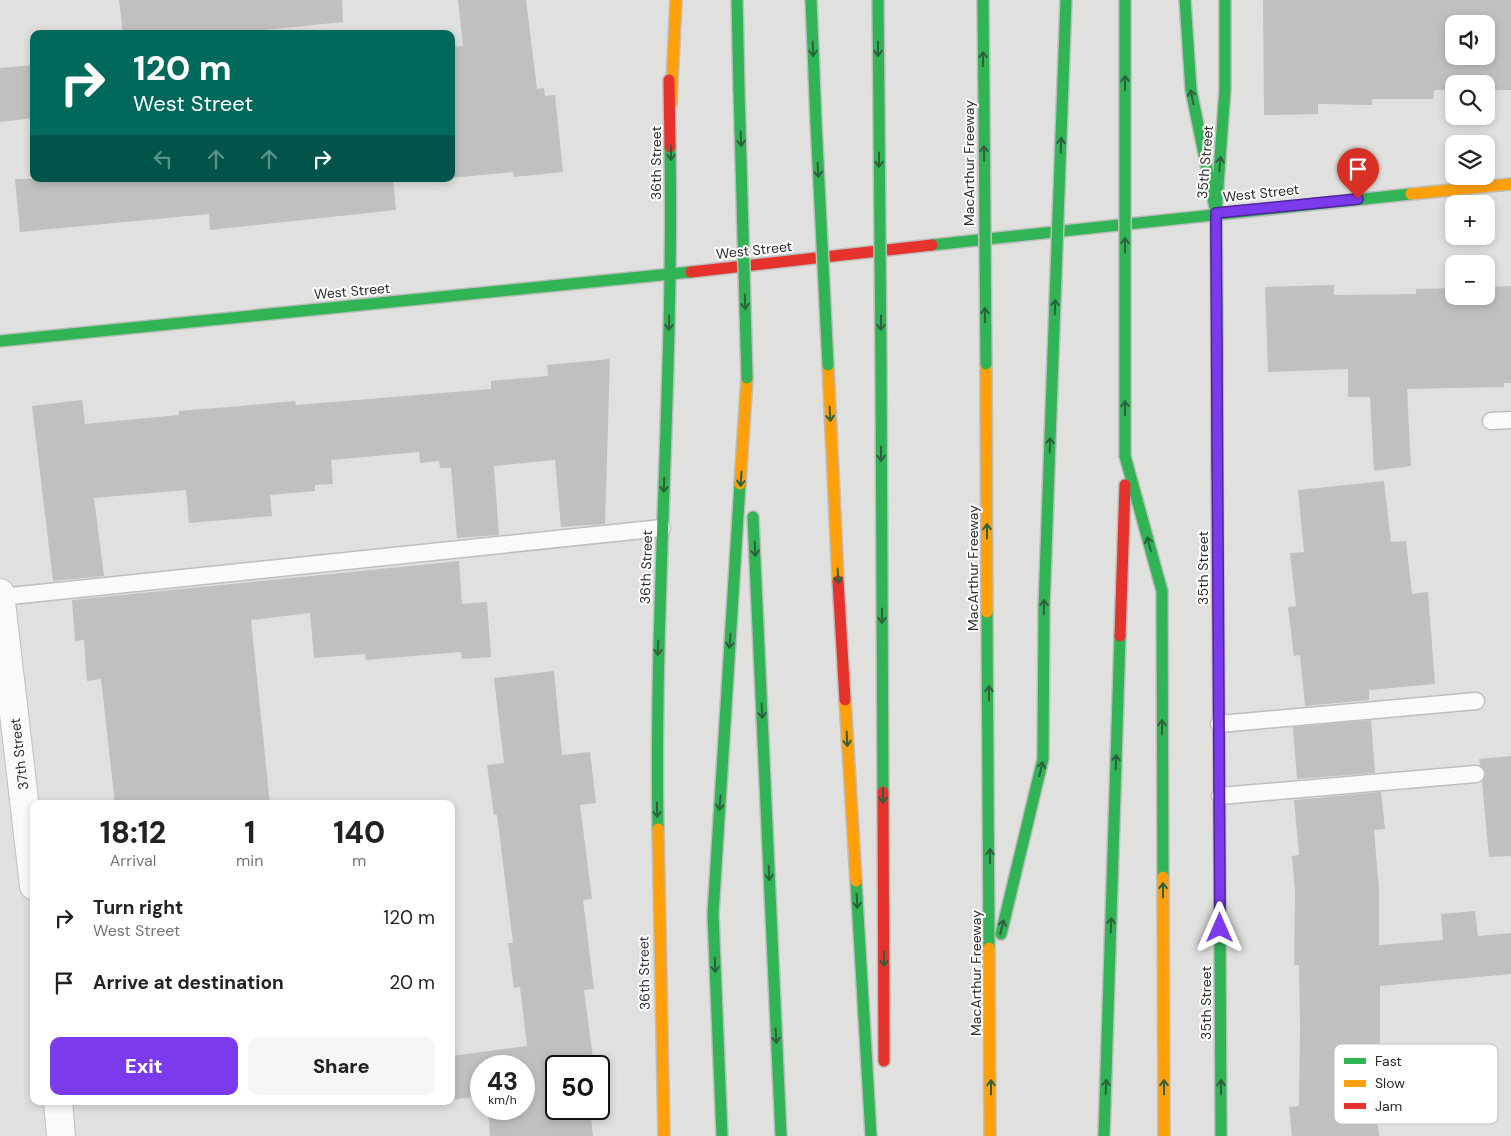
<!DOCTYPE html>
<meta charset="utf-8">
<style>
body{margin:0;font-family:"DM Sans",sans-serif;background:#f6f6f6;color:#222;height:100vh;display:flex;flex-direction:column;font-size:19px;white-space:nowrap}
*{box-sizing:border-box;margin:0}
p{font-size:16px;color:#767676}
.icon{flex:none;width:28px;height:28px;fill:none;stroke:currentColor;stroke-width:2;stroke-linecap:round;stroke-linejoin:round}
.map{position:relative;flex:1;overflow:hidden}
.side{position:absolute;left:30px;top:800px;width:425px;height:305px;display:flex;flex-direction:column;background:#fff;border-radius:10px;box-shadow:0 2px 8px #0003}
.side>*{flex:none}
.hud{position:absolute;left:30px;top:30px;width:425px;height:152px;border-radius:10px;box-shadow:0 2px 8px #0003;background:#00695c;color:#fff;overflow:hidden}
.fabs{position:absolute;left:1445px;top:15px;display:grid;gap:10px}
.fabs a{display:grid;place-items:center;width:50px;height:50px;border-radius:10px;background:#fff;box-shadow:0 2px 8px #0003;font-size:25px}
.speed{position:absolute;left:470px;top:1055px;display:flex;gap:10px;font-size:25px;font-weight:700;text-align:center}
.speed>*{display:grid;place-content:center;width:65px;height:65px;border-radius:50%;background:#fff;box-shadow:0 2px 8px #0003;line-height:1}
.speed small{font-size:12px;font-weight:400}
.speed .limit{border:2px solid #111;border-radius:8px;background:#fff;color:#111}
.pin{position:absolute;display:grid;place-items:center;width:42px;height:42px;color:#fff;margin:-51px -21px;border-radius:50% 50% 50% 0;rotate:-45deg;box-shadow:0 0 5px #0007}
.pin .icon{rotate:45deg}
.me{position:absolute;width:55px;margin:-28px;rotate:0deg;stroke-linejoin:round;filter:drop-shadow(0 0 4px #0008)}
.turn{display:flex;align-items:center;gap:18px;height:105px;padding:0 20px;font-size:22px}
.turn .icon{width:65px;height:65px;stroke-width:2.5}
.turn b{display:block;font-size:35px;line-height:42px}
.lanes{display:flex;align-items:center;height:48px;padding:0 20px;background:#0003;justify-content:center;gap:25px;direction:ltr}
.lanes .off{opacity:.35}
.eta{display:flex;justify-content:space-evenly;align-items:center;height:85px;text-align:center}
.eta b{font-size:30px;font-weight:800;line-height:35px}
.button{display:flex;gap:10px;margin-top:auto;padding:10px 20px}
.button a{flex:1;height:58px;border-radius:10px;background:#7c3aed;color:#fff;font-size:20px;font-weight:800;line-height:58px;text-align:center}
.button a+a{background:#f6f6f6;color:#222}
ul{padding:0;list-style:none}
li{display:flex;align-items:center;gap:15px;height:65px;padding:0 20px}
li div{flex:1}
li b{display:block;font-size:19px}
li em{font-style:normal}
.map>svg:first-child{display:block}
</style>
<div class="map">
<svg width="1511" height="1136" viewBox="0 0 1511 1136">
<rect width="100%" height="100%" fill="#e0e1df"/>
<!-- building -->
<g fill="#c0c1bf" fill-rule="evenodd">
<path d="M 119,0 L 342,0 L 343,22 L 225,34 L 123,34 Z"/>
<path d="M 458,0 L 526,0 L 537,89 L 544,88 L 545,96 L 555,95 L 563,172 L 514,177 L 513,172 L 451,178 L 451,47 L 463,46 Z"/>
<path d="M 1263,0 L 1511,0 L 1511,90 L 1486,90 L 1486,84 L 1454,84 L 1454,90 L 1434,90 L 1433,99 L 1372,99 L 1372,105 L 1318,104 L 1318,114 L 1264,115 ZM 1454,24 L 1486,24 L 1486,56 L 1454,56 Z"/>
<path d="M 34,65 L 34,118 L 0,122 L 0,68 Z"/>
<path d="M 15,179 L 393,179 L 396,210 L 210,230 L 209,214 L 20,232 Z"/>
<path d="M 1334,285 L 1334,295 L 1416,294 L 1416,289 L 1454,288 L 1454,296 L 1486,296 L 1486,287 L 1511,286 L 1511,383 L 1504,383 L 1504,387 L 1407,389 L 1411,466 L 1374,471 L 1370,397 L 1348,397 L 1348,369 L 1268,372 L 1265,287 Z"/>
<path d="M 610,359 L 605,524 L 561,527 L 555,460 L 494,466 L 499,535 L 457,538 L 451,468 L 440,468 L 439,461 L 420,463 L 419,452 L 331,460 L 333,484 L 315,485 L 315,491 L 270,495 L 272,516 L 189,523 L 186,490 L 94,498 L 104,576 L 53,581 L 32,406 L 82,400 L 85,424 L 179,415 L 179,411 L 241,406 L 295,401 L 296,405 L 491,389 L 491,381 L 548,376 L 547,365 Z"/>
<path d="M 1384,481 L 1391,542 L 1406,541 L 1412,594 L 1428,592 L 1435,684 L 1369,690 L 1369,700 L 1305,706 L 1300,655 L 1294,656 L 1288,607 L 1296,606 L 1290,553 L 1304,552 L 1298,490 Z"/>
<path d="M 459,561 L 462,604 L 487,602 L 491,657 L 462,659 L 461,652 L 366,660 L 365,654 L 314,658 L 310,613 L 251,620 L 270,804 L 115,804 L 101,679 L 87,681 L 84,640 L 75,641 L 72,600 Z"/>
<path d="M 554,671 L 562,755 L 590,752 L 596,803 L 580,805 L 592,899 L 583,900 L 594,989 L 584,990 L 594,1066 L 556,1066 L 556,1109 L 590,1109 L 593,1136 L 490,1136 L 488,1109 L 524,1109 L 524,1066 L 481,1066 L 481,1096 L 451,1100 L 451,1056 L 527,1046 L 520,987 L 514,988 L 508,943 L 513,943 L 497,815 L 494,815 L 487,765 L 504,763 L 494,678 Z"/>
<path d="M 1371,720 L 1375,773 L 1297,779 L 1293,727 Z"/>
<path d="M 1511,756 L 1511,856 L 1489,857 L 1482,782 L 1486,773 L 1480,765 L 1479,759 Z"/>
<path d="M 1381,792 L 1385,829 L 1374,830 L 1379,890 L 1379,945 L 1443,940 L 1441,914 L 1475,911 L 1478,936 L 1511,933 L 1511,974 L 1380,986 L 1380,1049 L 1447,1068 L 1445,1054 L 1482,1051 L 1485,1079 L 1495,1082 L 1494,1091 L 1449,1093 L 1449,1091 L 1374,1090 L 1379,1136 L 1292,1136 L 1289,1107 L 1299,1106 L 1300,1027 L 1299,965 L 1294,965 L 1295,892 L 1292,856 L 1299,855 L 1294,800 Z"/>
</g>
<g fill="none" stroke-linecap="round" stroke-linejoin="round">
<!-- lane casing -->
<g stroke="#bebfbd" stroke-width="19">
<g id="lane">
<path d="M 1491,421 L 1511,420"/>
<path d="M 1,597 L 662,528"/>
<path d="M 1219,724 L 1476,701"/>
<path d="M 1220,796 L 1476,774"/>
</g>
</g>
<!-- street casing -->
<g stroke="#bebfbd" stroke-width="30">
<g id="street">
<path d="M 0,593 L 34,886"/>
<path d="M 58,1101 L 61,1136"/>
</g>
</g>
<!-- fast casing -->
<g stroke="#bebfbd" stroke-width="14">
<g id="fast">
<path d="M 737,0 L 739,90"/>
<path d="M 811,0 L 816,122"/>
<path d="M 878,0 L 879,111"/>
<path d="M 983,0 L 984,107"/>
<path d="M 1185,0 L 1191,90 L 1216,213"/>
<path d="M 932,245 L 1411,194"/>
<path d="M 1217,340 L 1216,213 L 1225,90 L 1225,0"/>
<path d="M 0,341 L 691,272"/>
<path d="M 881,370 L 883,792"/>
<path d="M 1125,456 L 1162,591 L 1163,877"/>
<path d="M 753,517 L 781,1136"/>
<path d="M 987,612 L 989,948"/>
<path d="M 1219,728 L 1221,1136"/>
<path d="M 658,829 C 654,602 674,375 670,147"/>
<path d="M 856,881 L 871,1136"/>
<path d="M 1001,934 L 1043,759 L 1044,608 L 1053,356"/>
<path d="M 722,1136 L 713,914 L 740,484"/>
<path d="M 1104,1136 L 1120,636"/>
</g>
</g>
<!-- slow casing -->
<g stroke="#bebfbd" stroke-width="14">
<g id="slow">
<path d="M 671,104 L 676,0"/>
<path d="M 1411,194 L 1511,184"/>
<path d="M 986,364 L 987,612"/>
<path d="M 828,365 L 838,581"/>
<path d="M 1217,470 L 1219,728"/>
<path d="M 740,484 L 747,378"/>
<path d="M 845,700 L 856,881"/>
<path d="M 658,829 L 664,1136"/>
<path d="M 1163,877 L 1164,1136"/>
<path d="M 989,948 L 990,1136"/>
</g>
</g>
<!-- jam casing -->
<g stroke="#bebfbd" stroke-width="14">
<g id="jam">
<path d="M 669,80 L 670,147"/>
<path d="M 691,272 L 932,245"/>
<path d="M 1217,340 L 1217,470"/>
<path d="M 838,581 L 845,700"/>
<path d="M 1120,636 L 1125,485"/>
<path d="M 883,792 L 884,1061"/>
</g>
</g>
<!-- lane -->
<use href="#lane" stroke="#fafafa" stroke-width="16"/>
<!-- street -->
<use href="#street" stroke="#fafafa" stroke-width="28"/>
<!-- fast -->
<use href="#fast" stroke="#30b455" stroke-width="11"/>
<!-- slow -->
<use href="#slow" stroke="#ff9f0a" stroke-width="11"/>
<!-- jam -->
<use href="#jam" stroke="#e5322d" stroke-width="11"/>
<!-- fast-bridge casing -->
<g stroke="#bebfbd" stroke-width="14" stroke-linecap="butt">
<g id="fast-bridge">
<path d="M 1125,0 L 1125,456"/>
<path d="M 739,90 L 747,378"/>
<path d="M 984,107 L 986,364"/>
<path d="M 879,111 L 881,370"/>
<path d="M 816,122 L 828,365"/>
<path d="M 1053,356 L 1066,0"/>
</g>
</g>
<!-- fast-bridge -->
<use href="#fast-bridge" stroke="#30b455" stroke-width="11"/>
</g>
<!-- one-way arrows -->
<defs><path id="oneway-shaft" d="M-6 0H5M1.5-3L5.5 0L1.5 3" fill="none" stroke-width="1.6" stroke-linecap="round" stroke-linejoin="round" transform="scale(1.25)"/></defs>
<g stroke="#2c613b">
<use href="#oneway-shaft" transform="translate(813 49) rotate(88)"/>
<use href="#oneway-shaft" transform="translate(878 49) rotate(90)"/>
<use href="#oneway-shaft" transform="translate(983 59) rotate(-90)"/>
<use href="#oneway-shaft" transform="translate(1125 83) rotate(-90)"/>
<use href="#oneway-shaft" transform="translate(1192 97) rotate(-101)"/>
<use href="#oneway-shaft" transform="translate(741 139) rotate(88)"/>
<use href="#oneway-shaft" transform="translate(1061 145) rotate(-88)"/>
<use href="#oneway-shaft" transform="translate(671 153) rotate(90)"/>
<use href="#oneway-shaft" transform="translate(984 153) rotate(-91)"/>
<use href="#oneway-shaft" transform="translate(879 160) rotate(90)"/>
<use href="#oneway-shaft" transform="translate(1220 164) rotate(-85)"/>
<use href="#oneway-shaft" transform="translate(818 170) rotate(87)"/>
<use href="#oneway-shaft" transform="translate(1125 245) rotate(-90)"/>
<use href="#oneway-shaft" transform="translate(745 302) rotate(88)"/>
<use href="#oneway-shaft" transform="translate(1055 307) rotate(-88)"/>
<use href="#oneway-shaft" transform="translate(985 315) rotate(-91)"/>
<use href="#oneway-shaft" transform="translate(669 323) rotate(91)"/>
<use href="#oneway-shaft" transform="translate(881 323) rotate(90)"/>
<use href="#oneway-shaft" transform="translate(1125 408) rotate(-90)"/>
<use href="#oneway-shaft" transform="translate(830 414) rotate(87)"/>
<use href="#oneway-shaft" transform="translate(1050 445) rotate(-88)"/>
<use href="#oneway-shaft" transform="translate(881 454) rotate(90)"/>
<use href="#oneway-shaft" transform="translate(741 479) rotate(94)"/>
<use href="#oneway-shaft" transform="translate(664 485) rotate(92)"/>
<use href="#oneway-shaft" transform="translate(987 531) rotate(-90)"/>
<use href="#oneway-shaft" transform="translate(1149 544) rotate(-105)"/>
<use href="#oneway-shaft" transform="translate(755 549) rotate(87)"/>
<use href="#oneway-shaft" transform="translate(838 576) rotate(87)"/>
<use href="#oneway-shaft" transform="translate(1044 607) rotate(-89)"/>
<use href="#oneway-shaft" transform="translate(882 616) rotate(90)"/>
<use href="#oneway-shaft" transform="translate(730 641) rotate(94)"/>
<use href="#oneway-shaft" transform="translate(658 648) rotate(92)"/>
<use href="#oneway-shaft" transform="translate(989 693) rotate(-90)"/>
<use href="#oneway-shaft" transform="translate(762 711) rotate(87)"/>
<use href="#oneway-shaft" transform="translate(1162 727) rotate(-90)"/>
<use href="#oneway-shaft" transform="translate(847 739) rotate(87)"/>
<use href="#oneway-shaft" transform="translate(1116 762) rotate(-88)"/>
<use href="#oneway-shaft" transform="translate(1041 769) rotate(-76)"/>
<use href="#oneway-shaft" transform="translate(883 796) rotate(90)"/>
<use href="#oneway-shaft" transform="translate(720 803) rotate(94)"/>
<use href="#oneway-shaft" transform="translate(657 810) rotate(89)"/>
<use href="#oneway-shaft" transform="translate(990 856) rotate(-90)"/>
<use href="#oneway-shaft" transform="translate(769 873) rotate(87)"/>
<use href="#oneway-shaft" transform="translate(1163 890) rotate(-90)"/>
<use href="#oneway-shaft" transform="translate(857 901) rotate(87)"/>
<use href="#oneway-shaft" transform="translate(1111 925) rotate(-88)"/>
<use href="#oneway-shaft" transform="translate(1002 927) rotate(-76)"/>
<use href="#oneway-shaft" transform="translate(884 959) rotate(90)"/>
<use href="#oneway-shaft" transform="translate(715 965) rotate(88)"/>
<use href="#oneway-shaft" transform="translate(776 1036) rotate(87)"/>
<use href="#oneway-shaft" transform="translate(991 1087) rotate(-90)"/>
<use href="#oneway-shaft" transform="translate(1106 1087) rotate(-88)"/>
<use href="#oneway-shaft" transform="translate(1164 1087) rotate(-90)"/>
<use href="#oneway-shaft" transform="translate(1221 1087) rotate(-90)"/>
</g>
<g fill="none" stroke-linecap="round" stroke-linejoin="round">
<!-- route casing -->
<g stroke="#51269a" stroke-width="12">
<path id="route" d="M 1220,928 L 1216,213 L 1358,199"/>
</g>
<!-- route -->
<use href="#route" stroke="#7c3aed" stroke-width="9"/>
</g>
<g text-anchor="middle" stroke-width="4" stroke-linejoin="round" paint-order="stroke">
<!-- street labels -->
<g font-size="14" fill="#2a2a29" stroke="#fff">
<text transform="translate(1205 162) rotate(-85)" y="5">35th Street</text>
<text transform="translate(656 163) rotate(-90)" y="5">36th Street</text>
<text transform="translate(969 163) rotate(-90)" y="5">MacArthur Freeway</text>
<text transform="translate(1261 193) rotate(-6)" y="5">West Street</text>
<text transform="translate(754 250) rotate(-6)" y="5">West Street</text>
<text transform="translate(352 291) rotate(-5)" y="5">West Street</text>
<text transform="translate(646 567) rotate(-88)" y="5">36th Street</text>
<text transform="translate(973 568) rotate(-90)" y="5">MacArthur Freeway</text>
<text transform="translate(1203 568) rotate(-90)" y="5">35th Street</text>
<text transform="translate(19 754) rotate(-97)" y="5">37th Street</text>
<text transform="translate(644 973) rotate(-91)" y="5">36th Street</text>
<text transform="translate(976 973) rotate(-90)" y="5">MacArthur Freeway</text>
<text transform="translate(1206 1003) rotate(-90)" y="5">35th Street</text>
</g>
</g>
<!-- legend -->
<rect x="1334" y="1044" width="164" height="80" rx="8" fill="#fff" stroke="#bfbfbf" stroke-width="1"/>
<rect x="1344" y="1058" width="22" height="6" fill="#30b455"/>
<rect x="1344" y="1080" width="22" height="7" fill="#ff9f0a"/>
<rect x="1344" y="1103" width="22" height="6" fill="#e5322d"/>
<g font-size="14" fill="#2a2a29">
<text x="1375" y="1066">Fast</text>
<text x="1375" y="1088">Slow</text>
<text x="1375" y="1111">Jam</text>
</g>
</svg>
<div class="fabs">
<a><svg class="icon" aria-label="sound" viewBox="0 0 24 24"><path d="M4 9h4l5-4v14l-5-4H4zM17 9q2 3 0 6"/></svg></a>
<a><svg class="icon" aria-label="search" viewBox="0 0 24 24"><circle cx="10" cy="10" r="6"/><path d="M15 15l6 6"/></svg></a>
<a><svg class="icon" aria-label="layers" viewBox="0 0 24 24"><path d="M12 4l9 5-9 5-9-5zM3 14l9 5 9-5"/></svg></a>
<a>+</a>
<a>−</a>
</div>
<div class="speed"><div>43<small>km/h</small></div><div class="limit">50</div></div>
<div class="pin" style="left:1358px;top:199px;background:#d93025"><svg class="icon" aria-label="arrive" viewBox="0 0 24 24"><path d="M6 21V4h12l-3 4 3 4H6"/></svg></div>
<svg class="me" style="left:1220px;top:928px" viewBox="-20 -20 40 40"><path d="M0-17L14 15 0 8-14 15z" fill="#7c3aed" stroke="#fff" stroke-width="4"/></svg>
<div class="hud">
<div class="turn"><svg class="icon" aria-label="right" viewBox="0 0 24 24"><path d="M7 20v-9h11M14 6l5 5-5 5"/></svg><div><b>120 m</b>West Street</div></div>
<div class="lanes"><svg class="icon off" aria-label="left" viewBox="0 0 24 24"><path d="M17 20v-9H6M10 6l-5 5 5 5"/></svg><svg class="icon off" aria-label="ahead" viewBox="0 0 24 24"><path d="M12 20V5M6 11l6-6 6 6"/></svg><svg class="icon off" aria-label="ahead" viewBox="0 0 24 24"><path d="M12 20V5M6 11l6-6 6 6"/></svg><svg class="icon" aria-label="right" viewBox="0 0 24 24"><path d="M7 20v-9h11M14 6l5 5-5 5"/></svg></div>
</div>
<section class="side">
<div class="eta">
<div><b>18:12</b><p>Arrival</p></div>
<div><b>1</b><p>min</p></div>
<div><b>140</b><p>m</p></div>
</div>
<ul>
<li><svg class="icon" aria-label="right" viewBox="0 0 24 24"><path d="M7 20v-9h11M14 6l5 5-5 5"/></svg><div><b>Turn right</b><p>West Street</p></div><em>120 m</em></li>
<li><svg class="icon" aria-label="arrive" viewBox="0 0 24 24"><path d="M6 21V4h12l-3 4 3 4H6"/></svg><div><b>Arrive at destination</b></div><em>20 m</em></li>
</ul>
<div class="button"><a>Exit</a><a>Share</a></div>
</section>
</div>
